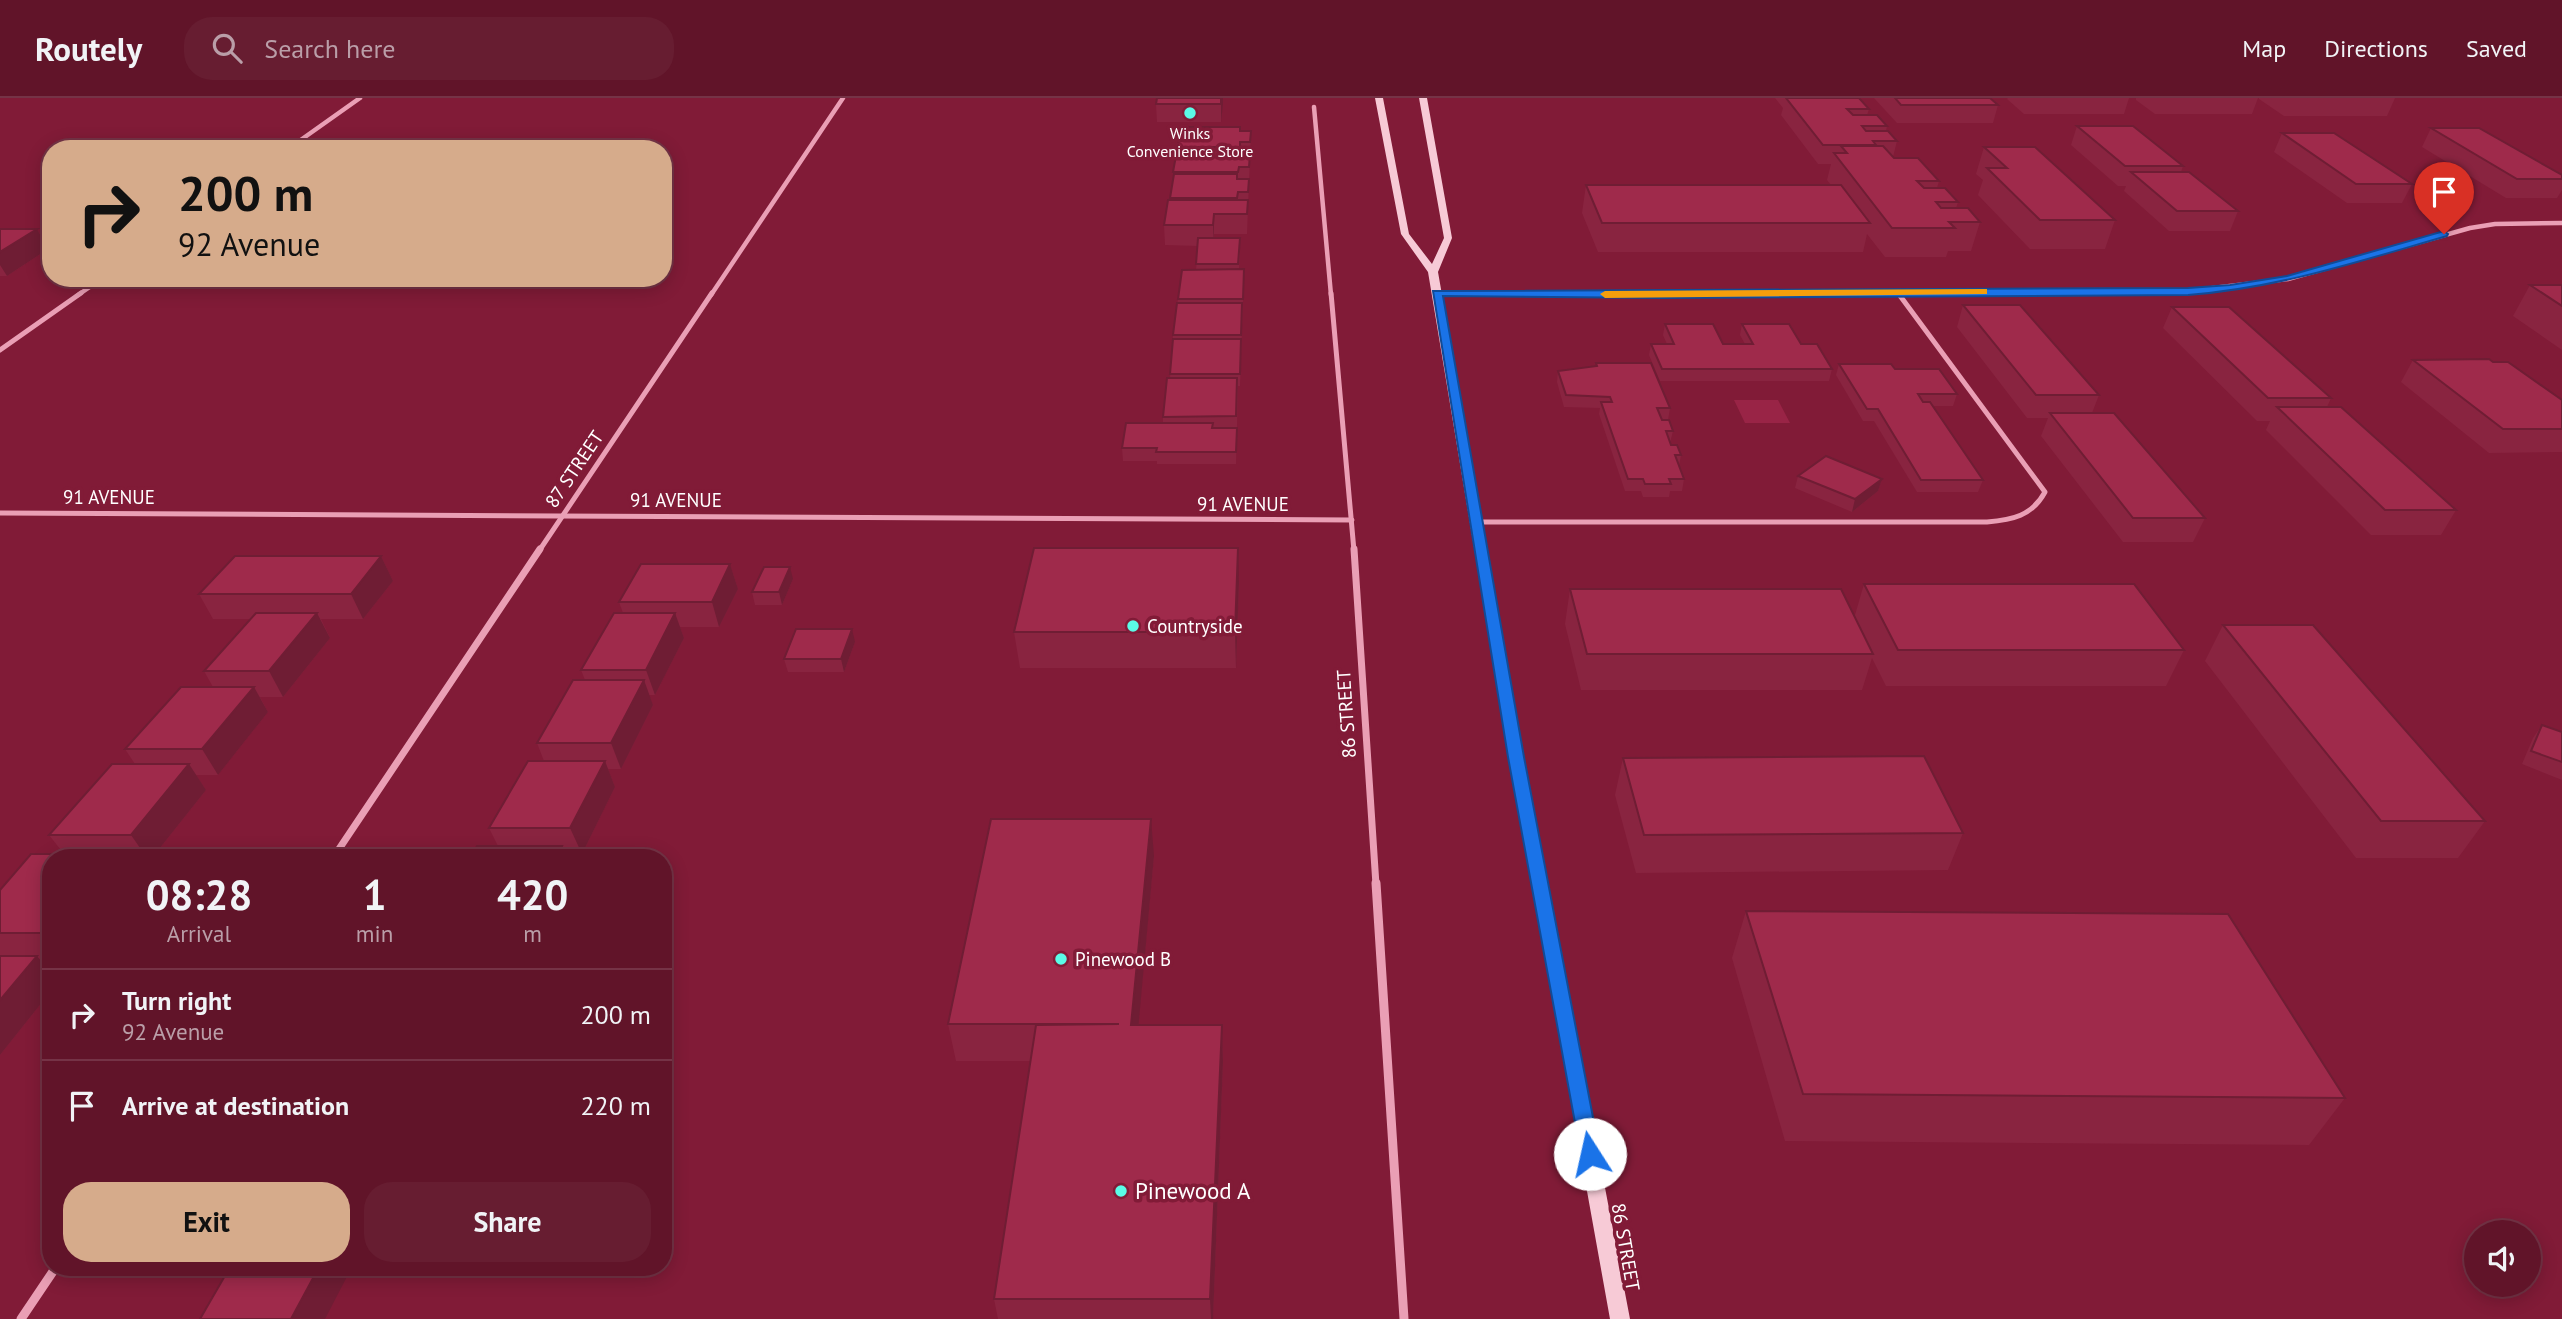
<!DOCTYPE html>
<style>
body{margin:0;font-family:"PT Sans",sans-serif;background:#671d31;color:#f1f3f6;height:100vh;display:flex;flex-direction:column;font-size:26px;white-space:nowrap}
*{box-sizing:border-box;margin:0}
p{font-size:23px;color:#ba9ea8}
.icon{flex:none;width:38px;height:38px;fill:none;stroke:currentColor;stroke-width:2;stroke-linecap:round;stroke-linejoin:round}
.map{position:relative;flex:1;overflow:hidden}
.sheet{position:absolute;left:42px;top:751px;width:630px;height:427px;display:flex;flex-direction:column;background:#611429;border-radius:28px;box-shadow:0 4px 18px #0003,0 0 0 2px #753346}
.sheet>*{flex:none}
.banner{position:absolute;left:42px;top:42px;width:630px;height:147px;border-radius:28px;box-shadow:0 4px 18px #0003,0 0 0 2px #753346;background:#d6ab8b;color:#111;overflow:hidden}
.buttons{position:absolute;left:2464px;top:1122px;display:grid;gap:14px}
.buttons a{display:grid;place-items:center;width:77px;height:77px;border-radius:50%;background:#611429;box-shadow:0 4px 18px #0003,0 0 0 2px #753346;font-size:35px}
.pin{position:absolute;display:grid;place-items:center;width:60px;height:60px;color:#fff;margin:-72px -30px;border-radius:50% 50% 50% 0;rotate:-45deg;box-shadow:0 0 7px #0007}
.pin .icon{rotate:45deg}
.me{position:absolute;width:77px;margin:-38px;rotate:350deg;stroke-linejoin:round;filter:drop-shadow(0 0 5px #0008)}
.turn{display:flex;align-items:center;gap:24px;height:147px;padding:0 21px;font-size:32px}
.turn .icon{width:91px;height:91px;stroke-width:2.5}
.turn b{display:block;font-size:49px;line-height:60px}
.eta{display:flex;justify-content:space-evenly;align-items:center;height:119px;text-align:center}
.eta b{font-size:42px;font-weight:700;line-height:49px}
.button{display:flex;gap:14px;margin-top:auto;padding:14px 21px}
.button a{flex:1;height:80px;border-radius:28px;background:#d6ab8b;color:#111;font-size:28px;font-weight:700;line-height:80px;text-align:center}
.button a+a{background:#671d31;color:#f1f3f6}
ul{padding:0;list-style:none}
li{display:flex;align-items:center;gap:21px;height:91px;padding:0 21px;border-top:2px solid #753346}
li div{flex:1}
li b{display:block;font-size:26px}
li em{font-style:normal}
header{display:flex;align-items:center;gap:42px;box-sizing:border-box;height:98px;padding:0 35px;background:#611429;border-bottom:2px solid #753346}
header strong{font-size:33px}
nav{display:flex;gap:38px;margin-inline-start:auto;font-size:24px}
.search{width:490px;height:63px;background:#671d31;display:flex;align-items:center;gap:18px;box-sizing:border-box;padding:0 24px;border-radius:28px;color:#ba9ea8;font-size:26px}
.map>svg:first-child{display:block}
</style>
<header>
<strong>Routely</strong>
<div class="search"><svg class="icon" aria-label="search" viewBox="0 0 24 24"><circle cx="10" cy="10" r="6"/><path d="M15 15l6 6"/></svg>Search here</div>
<nav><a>Map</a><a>Directions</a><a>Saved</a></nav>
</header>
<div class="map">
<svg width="2562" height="1221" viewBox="0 0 2562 1221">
<rect width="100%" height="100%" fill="#811b37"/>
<!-- green -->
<path fill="#992446" d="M 1734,302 L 1778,302 L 1790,325 L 1745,325 Z"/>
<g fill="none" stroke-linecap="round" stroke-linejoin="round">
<!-- minor-far3 -->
<g stroke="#ea9fb5" stroke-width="4.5">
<path d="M 1314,9 L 1331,197"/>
<path d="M 288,51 L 360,0"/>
<path d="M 1897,194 L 1899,197"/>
<path d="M 1437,195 L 1662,197 L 2188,193 L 2288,181 L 2470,130 L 2495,126 L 2562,125"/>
<path d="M 78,197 L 103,180"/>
<path d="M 711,197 L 843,0"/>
</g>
<!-- minor-far2 -->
<g stroke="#ea9fb5" stroke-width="5">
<path d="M 1331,195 L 1354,453"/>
<path d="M 1483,195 L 1872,195"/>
<path d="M 0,252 L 81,195"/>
<path d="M 0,415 L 1352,422"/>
<path d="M 1476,424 L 1987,424 C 2012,422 2032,418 2045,394 L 1898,195"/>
<path d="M 539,453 L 712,195"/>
</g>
<!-- minor-far1 -->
<g stroke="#ea9fb5" stroke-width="7">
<path d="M 1354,451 L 1376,787"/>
<path d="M 333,760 L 540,451"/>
</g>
<!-- minor -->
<g stroke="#ea9fb5" stroke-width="9">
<path d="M 1376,785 L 1404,1221"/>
<path d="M 21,1221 L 56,1169"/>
</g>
<!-- secondary -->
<path fill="#f7cad6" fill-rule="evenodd" d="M 1375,0 L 1383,0 L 1409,136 L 1432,166 L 1444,140 L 1419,0 L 1427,0 L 1452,140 L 1438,174 L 1523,659 L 1630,1221 L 1610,1221 L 1509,659 L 1428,174 L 1401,136 Z"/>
</g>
<!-- wall -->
<g fill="#892440">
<path d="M 1157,0 L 1223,0 L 1221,24 L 1157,24 L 1156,6 Z"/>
<path d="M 1775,0 L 1859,0 L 1869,11 L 1867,17 L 1887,28 L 1886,33 L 1897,43 L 1893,59 L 1894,60 L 1939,83 L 1937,90 L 1958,104 L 1956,110 L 1980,124 L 1971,153 L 1948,153 L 1946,159 L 1885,159 L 1867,136 L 1863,154 L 1598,154 L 1582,115 L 1586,87 L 1831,87 L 1827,82 L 1831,66 L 1818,66 L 1781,17 L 1783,10 Z"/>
<path d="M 1874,0 L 1990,0 L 1998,7 L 1993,25 L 1897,25 Z"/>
<path d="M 2008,0 L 2129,0 L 2124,16 L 2024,16 L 2007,1 Z"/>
<path d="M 2136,0 L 2258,0 L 2252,16 L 2155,16 L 2136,2 Z"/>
<path d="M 2259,0 L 2395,0 L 2387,18 L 2284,18 L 2259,1 Z"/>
<path d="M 2077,28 L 2183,68 L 2181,74 L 2238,113 L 2230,133 L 2169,133 L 2124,93 L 2126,88 L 2118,88 L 2071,47 Z"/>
<path d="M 2431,30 L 2562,77 L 2562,92 L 2557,100 L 2506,100 L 2422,49 Z"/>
<path d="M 1240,33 L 1251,33 L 1247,136 L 1214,136 L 1214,140 L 1240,151 L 1239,171 L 1244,171 L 1240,288 L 1238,288 L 1236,366 L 1157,366 L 1157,363 L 1123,363 L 1122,350 L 1163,325 L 1163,319 L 1170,280 L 1173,237 L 1178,201 L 1196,172 L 1198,148 L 1165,147 L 1164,127 L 1170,102 L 1178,49 Z"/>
<path d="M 2282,35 L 2412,86 L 2402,105 L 2347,105 L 2274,54 Z"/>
<path d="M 1984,49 L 2115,122 L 2105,151 L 2030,151 L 1978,97 L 1983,82 L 1976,76 Z"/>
<path d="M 0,131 L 37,131 L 48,151 L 7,178 L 0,178 Z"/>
<path d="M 2530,187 L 2562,187 L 2562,252 L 2513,218 Z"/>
<path d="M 1963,207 L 2099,297 L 2092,315 L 2205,420 L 2193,444 L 2123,444 L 2041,338 L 2048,320 L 2027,320 L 1957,229 Z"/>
<path d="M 2172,209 L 2331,300 L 2327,309 L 2456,412 L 2441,437 L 2371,437 L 2266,332 L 2270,323 L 2257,323 L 2163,230 Z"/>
<path d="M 1665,226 L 1723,246 L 1745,246 L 1740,237 L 1742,226 L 1801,246 L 1832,271 L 1829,283 L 1660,283 L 1649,257 L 1651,246 L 1667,246 L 1663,237 Z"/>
<path d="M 2413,262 L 2493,264 L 2562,302 L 2562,354 L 2489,355 L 2401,284 Z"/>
<path d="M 1596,265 L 1670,310 L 1668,322 L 1673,333 L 1670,345 L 1681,357 L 1679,368 L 1684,381 L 1682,393 L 1670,393 L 1669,399 L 1643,399 L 1641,393 L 1625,393 L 1599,316 L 1600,310 L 1564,309 L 1557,284 L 1558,273 L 1596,269 Z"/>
<path d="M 1839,266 L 1895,271 L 1957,296 L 1953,308 L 1933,308 L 1983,382 L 1978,394 L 1917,394 L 1874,323 L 1863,323 L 1836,277 Z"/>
<path d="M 1798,378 L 1882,381 L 1878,393 L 1852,414 L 1795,390 Z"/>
<path d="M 235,458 L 381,458 L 393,483 L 363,521 L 321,521 L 330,540 L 283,599 L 260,599 L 268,614 L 218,677 L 196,677 L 206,692 L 152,760 L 51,760 L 51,862 L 40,862 L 51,875 L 51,893 L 0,957 L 0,792 L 31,756 L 64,756 L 49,737 L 112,666 L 135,666 L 125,651 L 181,589 L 213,589 L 204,573 L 250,521 L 213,521 L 199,496 Z"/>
<path d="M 730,466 L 738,491 L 719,529 L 680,529 L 684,540 L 655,597 L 649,597 L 653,607 L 621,671 L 608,671 L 615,689 L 582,756 L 565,756 L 567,760 L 471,760 L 498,748 L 489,730 L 544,663 L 537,645 L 585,582 L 581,572 L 623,515 L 619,504 Z"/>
<path d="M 793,481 L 782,507 L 755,507 L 752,494 Z"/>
<path d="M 1239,485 L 1236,570 L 1020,570 L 1014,534 Z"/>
<path d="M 1864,486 L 2184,552 L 2166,588 L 1886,588 L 1872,560 L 1862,592 L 1581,592 L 1565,526 L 1570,491 L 1855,517 Z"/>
<path d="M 2223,527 L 2485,723 L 2458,760 L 2356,760 L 2205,563 Z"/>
<path d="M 855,544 L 844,574 L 788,574 L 784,561 Z"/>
<path d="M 2542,627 L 2562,634 L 2562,682 L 2522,666 L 2533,640 Z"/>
<path d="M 1623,660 L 1963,735 L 1948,772 L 1636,775 L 1615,697 Z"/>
<path d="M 1154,758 L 1138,927 L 1222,927 L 1223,964 L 1213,1221 L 998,1221 L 994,1201 L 1030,963 L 956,963 L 948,926 Z"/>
<path d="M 1746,813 L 2345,1000 L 2309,1047 L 1785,1043 L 1732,860 Z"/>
</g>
<!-- shaded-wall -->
<g fill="#6f1d34">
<path d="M 1221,0 L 1223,0 L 1223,6 L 1221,24 Z"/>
<path d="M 1214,116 L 1214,148 L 1213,127 Z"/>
<path d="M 37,131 L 48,151 L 7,178 L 0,167 L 0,154 Z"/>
<path d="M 1882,381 L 1878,393 L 1852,414 L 1855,401 Z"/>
<path d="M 1238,450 L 1239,485 L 1236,570 L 1235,534 Z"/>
<path d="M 381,458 L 393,483 L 363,521 L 351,496 Z"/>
<path d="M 730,466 L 738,491 L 719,529 L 712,504 Z"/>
<path d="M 790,469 L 793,481 L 782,507 L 779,494 Z"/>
<path d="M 317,515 L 330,540 L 283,599 L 269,573 Z"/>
<path d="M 675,515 L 684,540 L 655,597 L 646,572 Z"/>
<path d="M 852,531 L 855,544 L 844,574 L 841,561 Z"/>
<path d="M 644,582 L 653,607 L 621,671 L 611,645 Z"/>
<path d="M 254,589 L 268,614 L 218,677 L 202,651 Z"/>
<path d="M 605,663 L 615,689 L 582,756 L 570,730 Z"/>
<path d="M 189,666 L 206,692 L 152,760 L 147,760 L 131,737 Z"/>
<path d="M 1151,721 L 1154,758 L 1135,965 L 1131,927 Z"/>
<path d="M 562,748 L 567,760 L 556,760 Z"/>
<path d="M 37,858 L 51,875 L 51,893 L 0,957 L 0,902 Z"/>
<path d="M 1222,927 L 1223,964 L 1213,1221 L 1211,1221 L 1210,1201 Z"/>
<path d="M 319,1169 L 352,1169 L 325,1221 L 291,1221 Z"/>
</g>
<!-- building -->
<g fill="#9f2a4b" stroke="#6f1d34" stroke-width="2">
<path d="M 1157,0 L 1221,0 L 1221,6 L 1156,6 Z"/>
<path d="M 1786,0 L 1859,0 L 1869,11 L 1847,11 L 1853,17 L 1877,17 L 1887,28 L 1862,28 L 1866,33 L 1888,33 L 1897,43 L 1873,43 L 1876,47 L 1823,47 Z"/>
<path d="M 1895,0 L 1990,0 L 1998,7 L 1901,7 Z"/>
<path d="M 2077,28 L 2133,28 L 2183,68 L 2125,68 Z"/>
<path d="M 1181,29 L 1240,29 L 1240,33 L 1251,33 L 1250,44 L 1240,44 L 1240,49 L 1178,49 Z"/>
<path d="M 2431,30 L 2479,30 L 2562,77 L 2562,81 L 2517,81 Z"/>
<path d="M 2282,35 L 2334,35 L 2412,86 L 2356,86 Z"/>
<path d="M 1841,48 L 1883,48 L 1894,60 L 1918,60 L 1939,83 L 1917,83 L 1924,90 L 1945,90 L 1958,104 L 1936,104 L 1941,110 L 1968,110 L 1980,124 L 1949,124 L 1955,130 L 1892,130 L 1834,55 L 1847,55 Z"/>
<path d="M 1984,49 L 2035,49 L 2115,122 L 2040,122 L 1987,70 L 2007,70 Z"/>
<path d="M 1177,52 L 1238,52 L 1238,56 L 1250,56 L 1249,69 L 1239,69 L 1238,74 L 1173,74 Z"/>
<path d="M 2131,74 L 2189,74 L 2238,113 L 2177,113 Z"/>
<path d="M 1174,76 L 1237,76 L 1237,81 L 1249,81 L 1248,94 L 1238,94 L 1237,100 L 1170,100 Z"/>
<path d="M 1586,87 L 1841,87 L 1870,125 L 1602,125 Z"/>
<path d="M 1168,102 L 1248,102 L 1247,116 L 1214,116 L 1213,127 L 1164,127 Z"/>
<path d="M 0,131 L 37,131 L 0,154 Z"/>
<path d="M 1198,140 L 1240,140 L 1238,166 L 1196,166 Z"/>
<path d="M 1244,171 L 1243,201 L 1178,201 L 1182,172 Z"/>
<path d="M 2530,187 L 2562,187 L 2562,208 Z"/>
<path d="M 1177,205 L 1242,205 L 1241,237 L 1173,237 Z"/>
<path d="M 1963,207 L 2020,207 L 2099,297 L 2036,297 Z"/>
<path d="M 2172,209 L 2229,209 L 2331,300 L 2268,300 Z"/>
<path d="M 1665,226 L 1713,226 L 1723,246 L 1753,246 L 1742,226 L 1789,226 L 1801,246 L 1817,246 L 1832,271 L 1662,271 L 1651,246 L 1674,246 Z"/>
<path d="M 1173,241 L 1241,241 L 1240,276 L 1170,276 Z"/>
<path d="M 2489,261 L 2493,264 L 2508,264 L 2562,302 L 2562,331 L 2503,331 L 2413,262 Z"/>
<path d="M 1596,265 L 1651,265 L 1670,310 L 1657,310 L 1662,322 L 1669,322 L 1673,333 L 1666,333 L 1671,347 L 1677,347 L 1681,357 L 1675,357 L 1684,381 L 1669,381 L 1671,386 L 1645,386 L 1643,381 L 1628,381 L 1601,304 L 1612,304 L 1610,299 L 1566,297 L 1558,273 L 1597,268 Z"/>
<path d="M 1839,266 L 1891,266 L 1895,271 L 1939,271 L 1957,296 L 1918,296 L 1923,304 L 1930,304 L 1983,382 L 1921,382 L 1878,311 L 1867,311 Z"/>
<path d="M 1167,280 L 1237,280 L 1236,318 L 1163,319 Z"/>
<path d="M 2277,309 L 2341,309 L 2456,412 L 2385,412 Z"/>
<path d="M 2050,315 L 2114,315 L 2205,420 L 2133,420 Z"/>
<path d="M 1126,325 L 1213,325 L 1212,330 L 1237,330 L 1236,354 L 1156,354 L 1157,350 L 1122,350 Z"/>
<path d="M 1826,358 L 1882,381 L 1855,401 L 1798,378 Z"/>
<path d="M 1034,450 L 1238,450 L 1235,534 L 1014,534 Z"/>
<path d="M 235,458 L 381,458 L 351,496 L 199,496 Z"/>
<path d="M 641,466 L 730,466 L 712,504 L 619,504 Z"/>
<path d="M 764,469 L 790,469 L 779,494 L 752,494 Z"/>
<path d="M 1864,486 L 2134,486 L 2184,552 L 1898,552 Z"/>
<path d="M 1570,491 L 1841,491 L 1873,556 L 1587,556 Z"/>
<path d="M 256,515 L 317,515 L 269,573 L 204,573 Z"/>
<path d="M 614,515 L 675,515 L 646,572 L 581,572 Z"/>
<path d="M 2223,527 L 2313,527 L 2485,723 L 2381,723 Z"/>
<path d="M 796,531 L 852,531 L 841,561 L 784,561 Z"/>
<path d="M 573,582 L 644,582 L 611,645 L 537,645 Z"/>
<path d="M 181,589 L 254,589 L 202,651 L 125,651 Z"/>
<path d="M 2542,627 L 2562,634 L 2562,664 L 2531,653 Z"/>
<path d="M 1924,658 L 1963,735 L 1644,737 L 1623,660 Z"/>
<path d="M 528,663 L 605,663 L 570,730 L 489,730 Z"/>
<path d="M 112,666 L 189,666 L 131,737 L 49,737 Z"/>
<path d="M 991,721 L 1151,721 L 1131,927 L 1222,927 L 1210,1201 L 994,1201 L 1036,927 L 1119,926 L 948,926 Z"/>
<path d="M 477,748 L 562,748 L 556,760 L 471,760 Z"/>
<path d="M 31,756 L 115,756 L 113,760 L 51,760 L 51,834 L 50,835 L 0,835 L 0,792 Z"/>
<path d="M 1746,813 L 2228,816 L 2345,1000 L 1803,996 Z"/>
<path d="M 0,858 L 37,858 L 0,902 Z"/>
<path d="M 230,1169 L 319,1169 L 291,1221 L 200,1221 Z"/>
</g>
<!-- route -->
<path fill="#1a73e8" stroke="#114b97" stroke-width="2" d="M 2444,133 L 2448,136 L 2447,138 C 2360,163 2279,190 2188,197 L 1662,200 L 1443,198 L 1524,659 L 1600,1056 L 1597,1063 L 1590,1066 L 1582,1063 L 1508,659 L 1433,193 L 2188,190 L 2230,187 L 2287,178 Z"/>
<!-- slow -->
<path fill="#f59e0b" d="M 1983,191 L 1987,191 L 1987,196 L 1605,200 L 1600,196 L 1605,193 Z"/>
<!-- markers -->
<g fill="#5bfbe7" stroke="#811b37" stroke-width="2.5">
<circle cx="1190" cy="15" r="7"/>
<circle cx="1133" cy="528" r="7"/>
<circle cx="1061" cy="861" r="7"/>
<circle cx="1121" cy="1093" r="7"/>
</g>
<g text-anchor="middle" stroke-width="7" stroke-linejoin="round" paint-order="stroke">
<!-- far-poi labels -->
<g font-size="16" fill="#fff" stroke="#811b37">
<text x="1190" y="41">Winks<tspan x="1190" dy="18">Convenience Store</tspan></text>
</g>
<!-- street labels -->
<g font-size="19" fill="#fff" stroke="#811b37">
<text transform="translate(574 371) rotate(-56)" y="7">87 STREET</text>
<text x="109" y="406">91 AVENUE</text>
<text x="676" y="409">91 AVENUE</text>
<text x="1243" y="413">91 AVENUE</text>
<text transform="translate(1346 616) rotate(-94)" y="7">86 STREET</text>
<text transform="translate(1626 1149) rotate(80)" y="7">86 STREET</text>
</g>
<!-- poi labels -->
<g font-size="19" fill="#fff" stroke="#811b37" text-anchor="start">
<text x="1147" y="535">Countryside</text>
<text x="1075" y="868">Pinewood B</text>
</g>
<!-- near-poi labels -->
<g font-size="23" fill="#fff" stroke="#811b37" text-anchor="start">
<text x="1135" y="1101">Pinewood A</text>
</g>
</g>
</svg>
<div class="buttons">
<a><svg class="icon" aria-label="sound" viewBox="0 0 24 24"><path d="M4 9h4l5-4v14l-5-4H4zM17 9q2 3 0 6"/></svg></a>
</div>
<div class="pin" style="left:2444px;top:136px;background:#d93025"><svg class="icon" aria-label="arrive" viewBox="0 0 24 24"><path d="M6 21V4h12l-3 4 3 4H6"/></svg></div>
<svg class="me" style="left:1590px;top:1056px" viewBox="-20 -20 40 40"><circle r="19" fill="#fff"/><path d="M0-13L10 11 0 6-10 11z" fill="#1a73e8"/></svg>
<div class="banner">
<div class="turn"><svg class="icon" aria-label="right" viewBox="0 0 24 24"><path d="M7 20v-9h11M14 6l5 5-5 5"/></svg><div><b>200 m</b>92 Avenue</div></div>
</div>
<section class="sheet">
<div class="eta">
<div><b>08:28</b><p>Arrival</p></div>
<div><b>1</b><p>min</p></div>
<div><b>420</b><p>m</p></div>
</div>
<ul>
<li><svg class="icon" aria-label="right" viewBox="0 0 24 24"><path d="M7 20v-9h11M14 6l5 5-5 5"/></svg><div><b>Turn right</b><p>92 Avenue</p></div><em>200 m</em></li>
<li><svg class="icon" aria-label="arrive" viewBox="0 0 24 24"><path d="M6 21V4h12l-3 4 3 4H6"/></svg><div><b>Arrive at destination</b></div><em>220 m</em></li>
</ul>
<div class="button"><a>Exit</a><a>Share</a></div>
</section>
</div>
